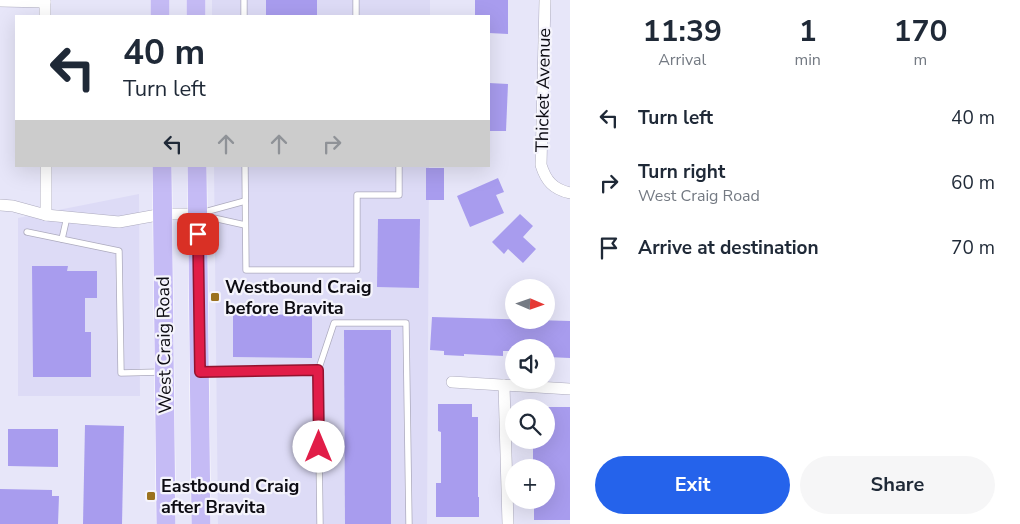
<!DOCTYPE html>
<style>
body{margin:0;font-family:"Nunito Sans",sans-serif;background:#f6f6f7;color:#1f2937;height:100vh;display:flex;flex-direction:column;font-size:19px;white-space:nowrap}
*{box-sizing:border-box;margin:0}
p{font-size:16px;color:#747a83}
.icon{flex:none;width:28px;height:28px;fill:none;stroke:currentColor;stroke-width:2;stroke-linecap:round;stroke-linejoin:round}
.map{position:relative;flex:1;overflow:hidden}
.details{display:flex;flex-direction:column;background:#fff;width:450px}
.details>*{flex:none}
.hud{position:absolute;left:15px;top:15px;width:475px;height:152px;border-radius:0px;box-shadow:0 5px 20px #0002;background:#fff;color:#1f2937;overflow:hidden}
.needle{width:32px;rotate:92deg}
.fabs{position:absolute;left:505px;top:279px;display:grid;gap:10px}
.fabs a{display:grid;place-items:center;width:50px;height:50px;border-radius:50%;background:#fff;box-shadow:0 5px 20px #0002;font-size:25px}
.pin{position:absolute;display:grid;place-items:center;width:42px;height:42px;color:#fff;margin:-21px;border-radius:10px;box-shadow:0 2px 8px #0006}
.me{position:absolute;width:55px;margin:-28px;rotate:0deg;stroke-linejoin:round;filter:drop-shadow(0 0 4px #0008)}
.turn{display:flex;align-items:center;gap:18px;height:105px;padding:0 25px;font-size:22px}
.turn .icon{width:65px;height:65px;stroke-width:2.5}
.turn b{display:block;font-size:35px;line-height:42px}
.lanes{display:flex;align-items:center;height:48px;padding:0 25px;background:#0003;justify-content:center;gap:25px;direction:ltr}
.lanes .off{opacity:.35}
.eta{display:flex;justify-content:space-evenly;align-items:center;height:85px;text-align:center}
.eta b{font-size:30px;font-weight:700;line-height:35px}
.cta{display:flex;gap:10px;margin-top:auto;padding:10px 25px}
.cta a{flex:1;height:58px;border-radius:30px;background:#2563eb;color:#fff;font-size:20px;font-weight:700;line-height:58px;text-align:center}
.cta a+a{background:#f6f6f7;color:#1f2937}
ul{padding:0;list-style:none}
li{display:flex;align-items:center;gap:15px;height:65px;padding:0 25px}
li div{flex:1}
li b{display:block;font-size:19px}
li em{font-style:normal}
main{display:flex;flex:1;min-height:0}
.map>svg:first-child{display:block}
</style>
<main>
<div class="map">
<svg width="570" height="524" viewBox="0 0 570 524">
<rect width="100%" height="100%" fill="#e7e6f9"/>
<!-- built -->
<g fill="#dddbf6">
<rect x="212" y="0" width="218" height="16"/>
<path d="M 214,166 L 429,166 L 427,524 L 218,524 Z"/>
<path d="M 139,194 L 140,396 L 18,396 L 18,218 Z"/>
</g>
<!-- building -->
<g fill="#a89cee">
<rect x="266" y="0" width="51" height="16"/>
<path d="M 475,0 L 508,0 L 508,34 L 489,33 L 489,16 L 475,16 Z"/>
<path d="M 489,83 L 508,84 L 506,131 L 489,131 Z"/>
<rect x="426" y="168" width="18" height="32"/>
<path d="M 498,178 L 504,192 L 496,195 L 504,213 L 470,227 L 457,196 Z"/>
<path d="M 520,214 L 533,226 L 523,237 L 536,249 L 523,263 L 508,249 L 504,254 L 492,242 Z"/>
<path d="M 378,219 L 420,219 L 419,288 L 377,287 Z"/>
<path d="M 32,266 L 68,266 L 67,271 L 97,271 L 97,298 L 85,298 L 85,332 L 91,332 L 91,377 L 33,377 Z"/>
<path d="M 233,314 L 312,315 L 312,358 L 233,357 Z"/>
<path d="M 432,317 L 570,321 L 570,358 L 548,357 L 548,348 L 514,348 L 514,351 L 503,351 L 503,356 L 464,354 L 464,356 L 444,355 L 444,351 L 430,350 Z"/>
<path d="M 344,330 L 391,330 L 391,524 L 345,524 Z"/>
<path d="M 438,404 L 472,404 L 472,417 L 478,417 L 478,497 L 479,497 L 479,517 L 436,517 L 436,483 L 441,483 L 441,432 L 438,431 Z"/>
<path d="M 546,407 L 570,407 L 570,520 L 534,520 L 534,500 L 546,500 L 546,468 L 533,468 L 533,440 L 546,440 Z"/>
<path d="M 85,425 L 124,426 L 122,524 L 83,524 Z"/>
<path d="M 8,429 L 58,429 L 58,467 L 8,466 Z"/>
<path d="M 0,489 L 52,490 L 52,496 L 59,496 L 58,524 L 0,524 Z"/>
</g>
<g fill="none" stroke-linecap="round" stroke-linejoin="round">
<!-- lane casing -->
<g stroke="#adabbe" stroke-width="7">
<g id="lane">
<path d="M 244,0 L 244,16"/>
<path d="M 356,0 L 356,16"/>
<path d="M 245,166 L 246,270 L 357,270 L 357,195 L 399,195 L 399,166"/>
<path d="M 201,213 L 245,201"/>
<path d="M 200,215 L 245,225"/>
<path d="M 27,232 L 119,251 L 121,373 L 161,372"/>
<path d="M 62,239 L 67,217"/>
<path d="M 318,371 L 320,524"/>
<path d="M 202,372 L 318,371 L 334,323 L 406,323 L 409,524"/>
</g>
</g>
<!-- street casing -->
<g stroke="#adabbe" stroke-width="12">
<g id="street">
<path d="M 45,0 L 45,16"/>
<path d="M 545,0 L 541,165 C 546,181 553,189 570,193"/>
<path d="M 0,1 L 45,2"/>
<path d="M 46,166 L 46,215"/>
<path d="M 0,205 L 13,206 L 46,215 L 119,222 L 163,214 L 198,214"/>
<path d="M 452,382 L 570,389"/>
<path d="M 504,385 L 508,524"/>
</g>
</g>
<!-- primary casing -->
<g stroke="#fff" stroke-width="20">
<g id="primary">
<path d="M 160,0 L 160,16"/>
<path d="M 196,0 L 196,16"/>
<path d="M 162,166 L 166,524"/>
<path d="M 197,166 L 201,524"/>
</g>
</g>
<!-- lane -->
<use href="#lane" stroke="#fff" stroke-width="5.5"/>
<!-- street -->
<use href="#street" stroke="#fff" stroke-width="11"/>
<!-- primary -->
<use href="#primary" stroke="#c5bbf5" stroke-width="19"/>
</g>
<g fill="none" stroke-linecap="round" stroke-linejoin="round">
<!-- route casing -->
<g stroke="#92132f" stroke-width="12">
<path id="route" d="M 198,234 L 200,372 L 318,370 L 319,447"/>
</g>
<!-- route -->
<use href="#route" stroke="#e11d48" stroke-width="9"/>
</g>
<!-- markers -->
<g fill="#9b721f" stroke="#f5f4fc" stroke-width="2">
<rect x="210" y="292" width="10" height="10" rx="2.5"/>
<rect x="146" y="491" width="10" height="10" rx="2.5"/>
</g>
<g text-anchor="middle" stroke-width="4.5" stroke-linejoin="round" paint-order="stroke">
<!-- street labels -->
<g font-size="18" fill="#0d0c13" stroke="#f5f4fc">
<text transform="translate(543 90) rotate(-89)" y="6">Thicket Avenue</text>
<text transform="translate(164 345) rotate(-91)" y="6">West Craig Road</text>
</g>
<!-- poi labels -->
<g font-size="18" font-weight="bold" fill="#0d0c13" stroke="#f5f4fc" text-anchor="start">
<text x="225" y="293">Westbound Craig<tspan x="225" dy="21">before Bravita</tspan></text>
<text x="161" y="492">Eastbound Craig<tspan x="161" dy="21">after Bravita</tspan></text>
</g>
</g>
</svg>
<div class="fabs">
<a><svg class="needle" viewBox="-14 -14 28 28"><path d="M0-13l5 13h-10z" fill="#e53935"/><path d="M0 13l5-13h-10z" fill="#747a83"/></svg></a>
<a><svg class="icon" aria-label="sound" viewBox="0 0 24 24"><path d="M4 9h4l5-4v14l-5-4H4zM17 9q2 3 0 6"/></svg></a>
<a><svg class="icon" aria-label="search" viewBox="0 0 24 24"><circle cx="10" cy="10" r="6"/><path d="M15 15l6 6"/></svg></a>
<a>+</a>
</div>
<div class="pin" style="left:198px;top:234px;background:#d93025"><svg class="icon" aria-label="arrive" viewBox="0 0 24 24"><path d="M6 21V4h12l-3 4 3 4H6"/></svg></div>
<svg class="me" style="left:319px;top:447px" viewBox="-20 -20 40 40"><circle r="19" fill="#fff"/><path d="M0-13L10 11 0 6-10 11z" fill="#e11d48"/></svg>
<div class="hud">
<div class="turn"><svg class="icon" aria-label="left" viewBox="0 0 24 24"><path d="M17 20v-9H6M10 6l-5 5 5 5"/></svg><div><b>40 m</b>Turn left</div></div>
<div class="lanes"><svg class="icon" aria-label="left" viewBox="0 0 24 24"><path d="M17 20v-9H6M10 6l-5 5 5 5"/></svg><svg class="icon off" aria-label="ahead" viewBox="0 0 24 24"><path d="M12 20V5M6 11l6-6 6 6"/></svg><svg class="icon off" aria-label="ahead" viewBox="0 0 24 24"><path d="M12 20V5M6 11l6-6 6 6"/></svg><svg class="icon off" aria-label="right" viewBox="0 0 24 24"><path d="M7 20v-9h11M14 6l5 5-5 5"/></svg></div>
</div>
</div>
<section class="details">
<div class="eta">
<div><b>11:39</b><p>Arrival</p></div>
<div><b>1</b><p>min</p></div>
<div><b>170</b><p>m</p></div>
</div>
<ul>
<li><svg class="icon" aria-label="left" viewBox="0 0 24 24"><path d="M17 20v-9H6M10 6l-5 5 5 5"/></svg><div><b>Turn left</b></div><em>40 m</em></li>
<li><svg class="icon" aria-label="right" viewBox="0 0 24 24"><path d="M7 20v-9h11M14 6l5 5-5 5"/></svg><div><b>Turn right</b><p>West Craig Road</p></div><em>60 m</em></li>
<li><svg class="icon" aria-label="arrive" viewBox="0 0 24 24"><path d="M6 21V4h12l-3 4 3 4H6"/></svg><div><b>Arrive at destination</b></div><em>70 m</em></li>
</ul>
<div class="cta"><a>Exit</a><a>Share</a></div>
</section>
</main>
